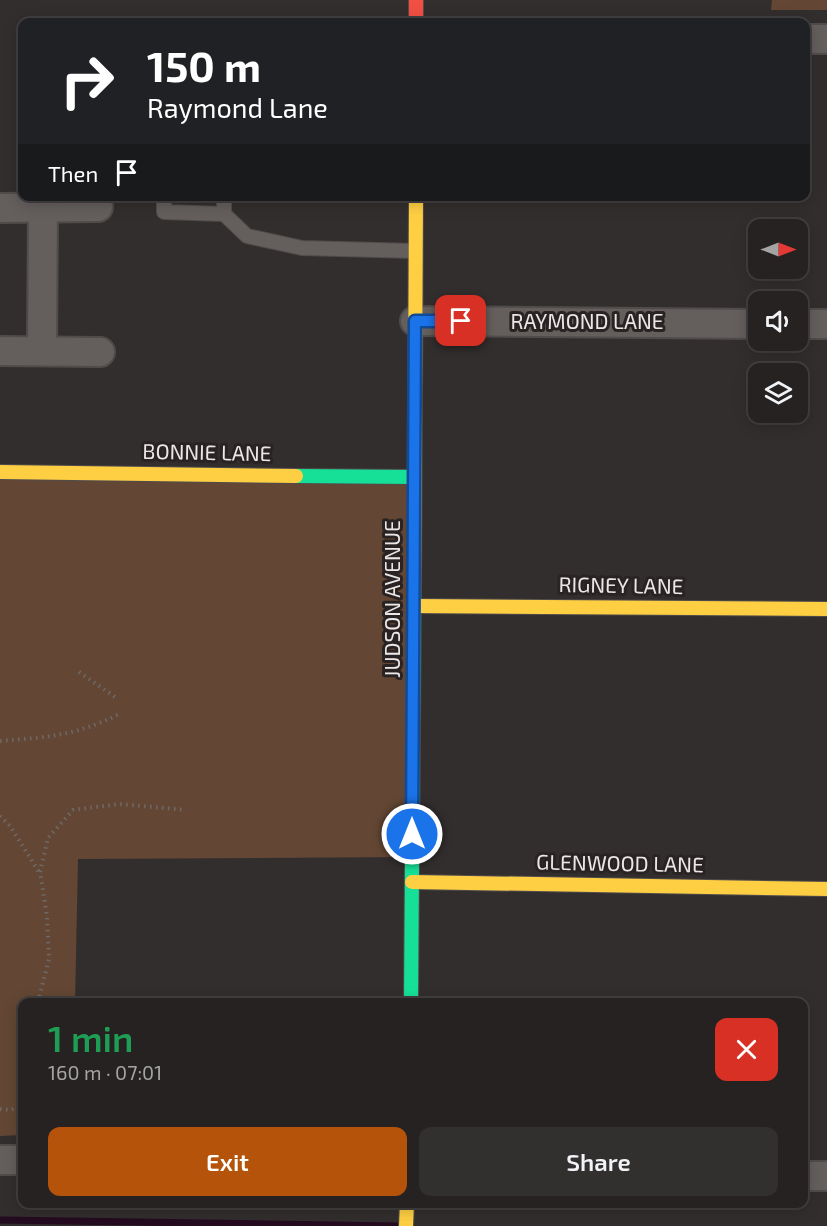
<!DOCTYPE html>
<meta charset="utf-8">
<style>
body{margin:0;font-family:"Exo 2",sans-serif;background:#322f2f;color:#f1f3f6;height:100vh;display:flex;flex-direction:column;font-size:22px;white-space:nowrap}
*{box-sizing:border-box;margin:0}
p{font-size:20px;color:#a4a4a5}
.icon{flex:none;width:33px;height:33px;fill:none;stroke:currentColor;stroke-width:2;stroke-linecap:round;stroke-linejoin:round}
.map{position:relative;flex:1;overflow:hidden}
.panel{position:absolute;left:18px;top:998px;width:790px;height:210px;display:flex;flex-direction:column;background:#262222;border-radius:12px;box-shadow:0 3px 15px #0003,0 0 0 2px #423f40}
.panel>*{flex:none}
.guide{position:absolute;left:18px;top:18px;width:792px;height:183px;border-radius:12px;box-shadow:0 3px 15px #0003,0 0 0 2px #423f40;background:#202124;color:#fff;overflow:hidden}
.needle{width:39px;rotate:90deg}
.fabs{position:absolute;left:748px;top:219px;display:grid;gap:12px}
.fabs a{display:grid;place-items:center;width:60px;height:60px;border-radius:12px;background:#262222;box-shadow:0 3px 15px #0003,0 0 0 2px #423f40;font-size:30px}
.pin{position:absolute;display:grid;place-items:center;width:51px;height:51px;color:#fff;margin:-26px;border-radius:12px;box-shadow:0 3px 9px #0006}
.me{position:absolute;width:66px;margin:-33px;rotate:0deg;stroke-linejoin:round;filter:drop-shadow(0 0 4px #0008)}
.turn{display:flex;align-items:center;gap:21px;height:126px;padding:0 30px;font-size:27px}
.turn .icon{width:78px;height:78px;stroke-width:2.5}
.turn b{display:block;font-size:42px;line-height:51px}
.then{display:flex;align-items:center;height:57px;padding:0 30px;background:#0003;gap:12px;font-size:22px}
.round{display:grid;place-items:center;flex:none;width:63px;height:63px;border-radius:12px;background:#322f2f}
.headline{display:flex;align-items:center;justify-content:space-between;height:102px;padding:0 30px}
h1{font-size:36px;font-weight:600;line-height:45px;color:#1e9e55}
.cta{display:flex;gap:12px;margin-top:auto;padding:12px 30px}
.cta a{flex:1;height:69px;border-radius:12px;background:#b45309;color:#fff;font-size:24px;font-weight:600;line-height:69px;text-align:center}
.cta a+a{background:#322f2f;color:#f1f3f6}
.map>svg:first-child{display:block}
</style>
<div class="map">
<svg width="827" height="1226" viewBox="0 0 827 1226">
<rect width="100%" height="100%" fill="#332e2e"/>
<!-- green -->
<g fill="#634734">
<path d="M 772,0 L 827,0 L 827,10 L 771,10 Z"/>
<path d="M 0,472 L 414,477 L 412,857 L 78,859 L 75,1002 L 22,1002 L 22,1135 L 0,1136 Z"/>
</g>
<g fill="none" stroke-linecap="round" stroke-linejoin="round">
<!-- stream -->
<path stroke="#240b20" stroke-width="7" d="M 0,1220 L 398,1226"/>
<!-- lane casing -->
<g stroke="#504c4c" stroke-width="16">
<g id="lane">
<path d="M 164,196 L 164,212 L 224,214 L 224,196"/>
<path d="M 224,214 L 247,236 L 302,248 L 415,251"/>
</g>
</g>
<!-- street casing -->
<g stroke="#504c4c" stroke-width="32">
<g id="street">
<path d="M 806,39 L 827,39"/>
<path d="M 0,208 L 98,207"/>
<path d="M 415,321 L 759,324"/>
<path d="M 798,324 L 827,324"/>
<path d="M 0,351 L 100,352"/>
<path d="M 42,351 L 43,208"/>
<path d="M 0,1160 L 22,1160"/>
<path d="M 804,1176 L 827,1176"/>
</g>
</g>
<!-- fast casing -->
<g stroke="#504c4c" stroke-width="16">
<g id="fast">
<path d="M 296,476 L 414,477"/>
<path d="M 411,1002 L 414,587"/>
</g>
</g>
<!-- slow casing -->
<g stroke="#504c4c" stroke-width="16">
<g id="slow">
<path d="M 0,472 L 296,476"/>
<path d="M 414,587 L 416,196"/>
<path d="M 414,606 L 827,609"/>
<path d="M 412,882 L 827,889"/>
<path d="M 406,1226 L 407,1203"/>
</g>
</g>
<!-- jam casing -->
<g stroke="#504c4c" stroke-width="16">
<path id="jam" d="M 416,0 L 416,22"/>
</g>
<!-- path -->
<g stroke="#6d6968" stroke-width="4" stroke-dasharray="1.5 4.5" stroke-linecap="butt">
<path d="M 79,672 L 118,699"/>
<path d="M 0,741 C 47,737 76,736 119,714"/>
<path d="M 0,816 L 10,826 L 39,872"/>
<path d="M 38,1002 L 49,959 L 47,916 L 40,872 L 48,838 L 73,810 L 120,804 L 186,810"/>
<path d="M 0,1109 L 11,1110 L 22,1105"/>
</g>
<!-- lane -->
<use href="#lane" stroke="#645e5d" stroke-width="14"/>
<!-- street -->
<use href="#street" stroke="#645e5d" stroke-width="28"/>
<!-- fast -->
<use href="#fast" stroke="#16e098" stroke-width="14"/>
<!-- slow -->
<use href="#slow" stroke="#ffcf43" stroke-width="14"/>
<!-- jam -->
<use href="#jam" stroke="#f24e42" stroke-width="14"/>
</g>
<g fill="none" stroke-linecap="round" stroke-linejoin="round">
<!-- route casing -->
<g stroke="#114b97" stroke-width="15">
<path id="route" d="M 412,834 L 415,321 L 461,321"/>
</g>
<!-- route -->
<use href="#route" stroke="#1a73e8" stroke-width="10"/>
</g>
<g text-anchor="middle" stroke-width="6" stroke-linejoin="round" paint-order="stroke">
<!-- street labels -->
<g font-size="21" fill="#ece7e7" stroke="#2a2323">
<text x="587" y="329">RAYMOND LANE</text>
<text transform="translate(207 453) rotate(1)" y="7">BONNIE LANE</text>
<text transform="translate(621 586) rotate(1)" y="7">RIGNEY LANE</text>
<text transform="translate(393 599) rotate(-90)" y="7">JUDSON AVENUE</text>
<text transform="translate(620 864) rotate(1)" y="7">GLENWOOD LANE</text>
</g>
</g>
</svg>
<div class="fabs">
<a><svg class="needle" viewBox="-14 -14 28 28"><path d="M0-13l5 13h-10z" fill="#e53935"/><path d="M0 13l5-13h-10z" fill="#a4a4a5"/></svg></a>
<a><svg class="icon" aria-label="sound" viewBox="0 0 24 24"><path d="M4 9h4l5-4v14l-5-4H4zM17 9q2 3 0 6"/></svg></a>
<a><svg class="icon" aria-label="layers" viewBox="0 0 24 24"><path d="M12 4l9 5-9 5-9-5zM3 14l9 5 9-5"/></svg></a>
</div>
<div class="pin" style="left:461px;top:321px;background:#d93025"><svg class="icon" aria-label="arrive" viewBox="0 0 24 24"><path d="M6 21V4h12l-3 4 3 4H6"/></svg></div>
<svg class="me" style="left:412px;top:834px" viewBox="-20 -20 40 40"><circle r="17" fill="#1a73e8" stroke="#fff" stroke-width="3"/><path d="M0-11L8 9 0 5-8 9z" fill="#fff"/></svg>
<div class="guide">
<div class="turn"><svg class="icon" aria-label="right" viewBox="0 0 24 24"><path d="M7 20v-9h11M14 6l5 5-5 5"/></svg><div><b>150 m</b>Raymond Lane</div></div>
<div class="then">Then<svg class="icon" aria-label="arrive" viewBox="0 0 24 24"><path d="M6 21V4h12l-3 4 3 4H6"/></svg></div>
</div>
<section class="panel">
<div class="headline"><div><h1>1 min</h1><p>160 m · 07:01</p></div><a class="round" style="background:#d93025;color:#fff"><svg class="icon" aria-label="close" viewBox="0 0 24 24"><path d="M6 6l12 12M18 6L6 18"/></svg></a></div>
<div class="cta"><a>Exit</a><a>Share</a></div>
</section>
</div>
